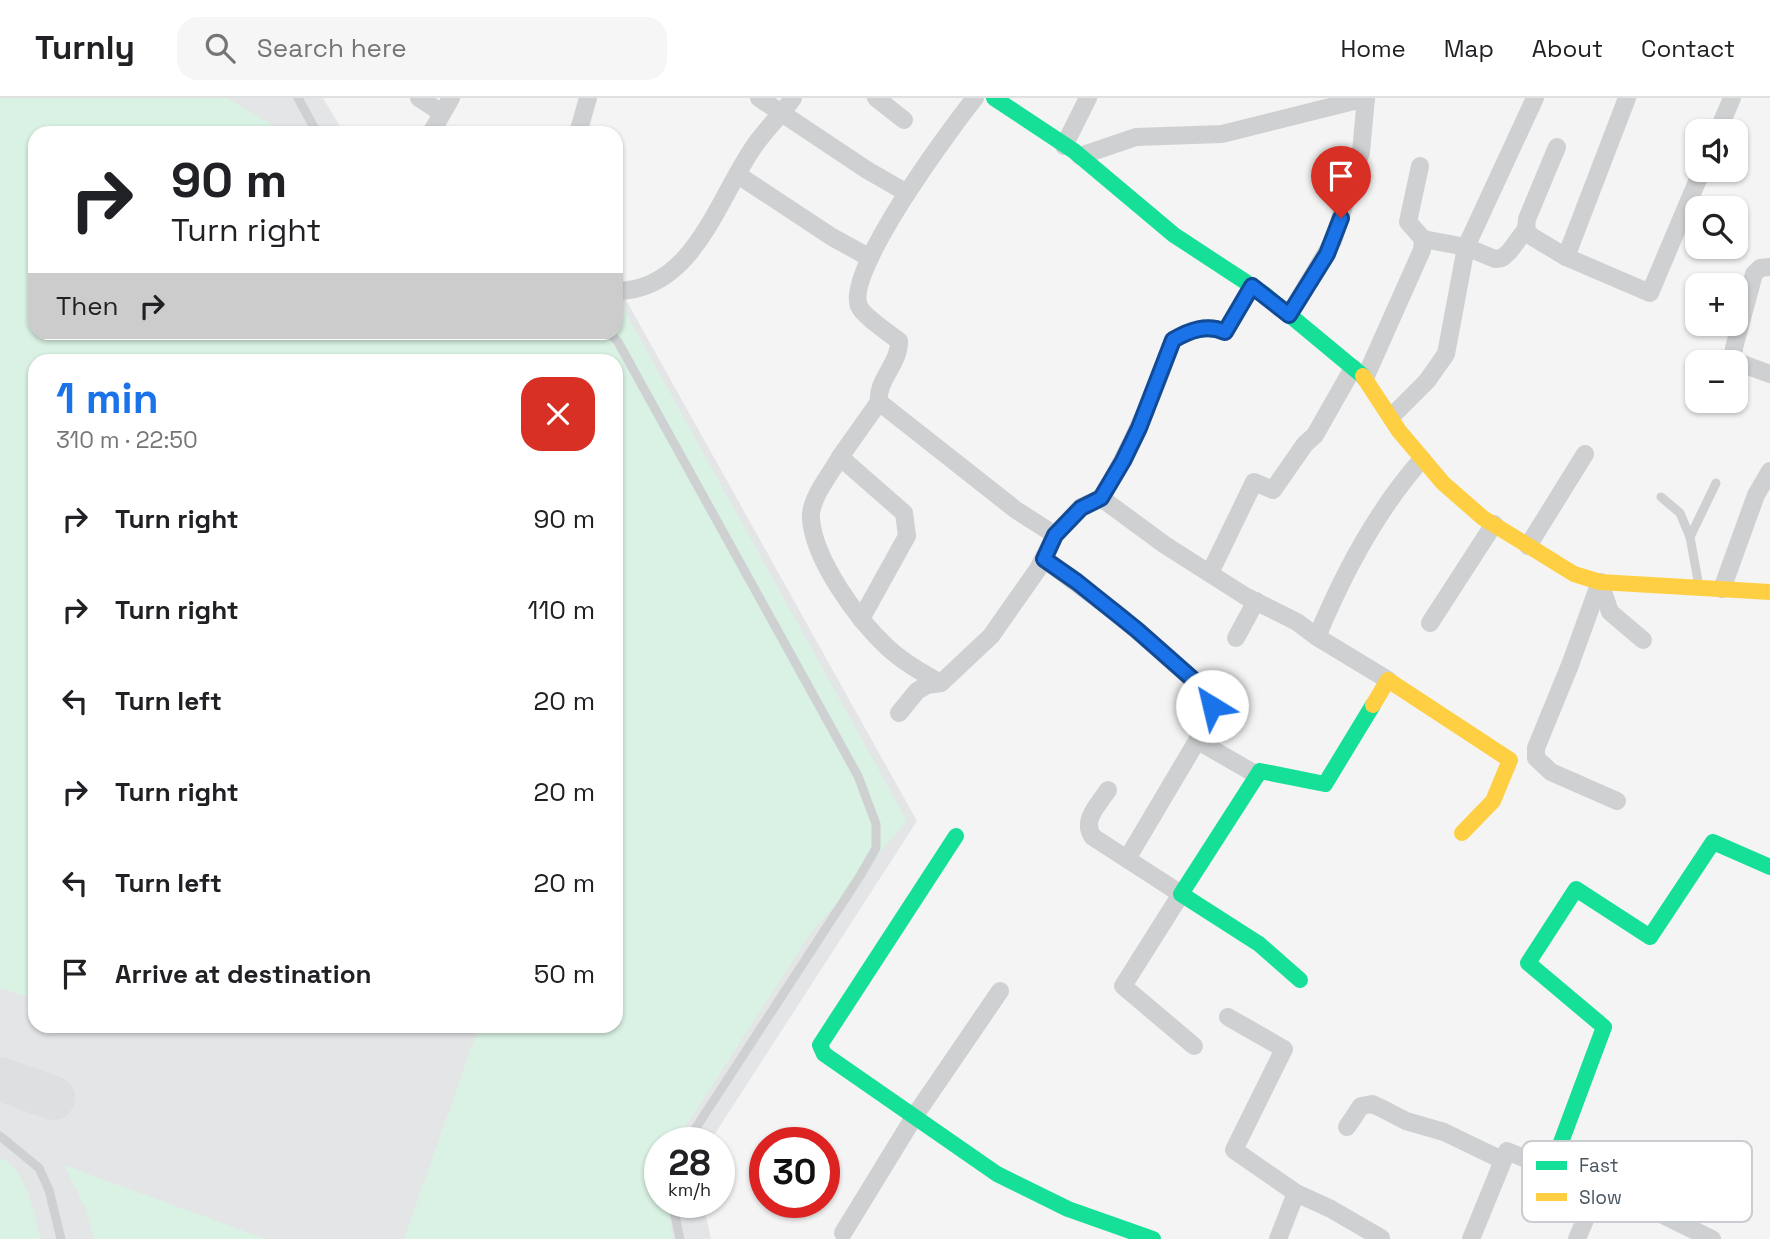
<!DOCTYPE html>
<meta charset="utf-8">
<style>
body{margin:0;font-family:"Space Grotesk",sans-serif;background:#f6f6f6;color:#202124;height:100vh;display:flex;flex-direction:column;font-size:26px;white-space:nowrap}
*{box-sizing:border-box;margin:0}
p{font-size:23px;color:#757577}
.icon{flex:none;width:38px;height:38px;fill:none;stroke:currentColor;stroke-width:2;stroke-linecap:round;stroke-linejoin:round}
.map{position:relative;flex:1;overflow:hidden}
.panel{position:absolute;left:28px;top:256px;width:595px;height:679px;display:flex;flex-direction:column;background:#fff;border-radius:21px;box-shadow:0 2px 5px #0004}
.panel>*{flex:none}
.top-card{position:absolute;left:28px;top:28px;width:595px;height:214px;border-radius:21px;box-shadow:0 2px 5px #0004;background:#fff;color:#202124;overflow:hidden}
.buttons{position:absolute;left:1685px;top:21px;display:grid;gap:14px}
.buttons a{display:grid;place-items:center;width:63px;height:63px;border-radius:14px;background:#fff;box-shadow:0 2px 5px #0004;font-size:35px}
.speed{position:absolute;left:644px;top:1029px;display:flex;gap:14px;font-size:35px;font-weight:700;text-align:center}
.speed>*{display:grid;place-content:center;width:91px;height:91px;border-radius:50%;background:#fff;box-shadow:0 2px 5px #0004;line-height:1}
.speed small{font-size:18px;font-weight:400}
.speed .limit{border:10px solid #d22;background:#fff;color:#111}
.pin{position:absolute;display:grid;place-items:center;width:60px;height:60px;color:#fff;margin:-72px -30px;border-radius:50% 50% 50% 0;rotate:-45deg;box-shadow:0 0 7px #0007}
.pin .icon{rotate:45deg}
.me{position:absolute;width:77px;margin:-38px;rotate:324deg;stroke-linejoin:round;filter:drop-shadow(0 0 5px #0008)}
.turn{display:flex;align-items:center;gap:24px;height:147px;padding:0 28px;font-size:32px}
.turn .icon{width:91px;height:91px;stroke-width:2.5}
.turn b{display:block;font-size:49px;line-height:60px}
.then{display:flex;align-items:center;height:66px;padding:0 28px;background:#0003;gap:14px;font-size:26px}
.round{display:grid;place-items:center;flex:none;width:74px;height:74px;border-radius:21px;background:#f6f6f6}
.headline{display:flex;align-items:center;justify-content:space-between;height:119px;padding:0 28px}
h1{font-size:42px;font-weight:700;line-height:52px;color:#1a73e8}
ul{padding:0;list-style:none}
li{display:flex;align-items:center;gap:21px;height:91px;padding:0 28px}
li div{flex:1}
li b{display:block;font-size:26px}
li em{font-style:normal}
header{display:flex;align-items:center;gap:42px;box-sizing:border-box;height:98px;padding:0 35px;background:#fff;border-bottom:2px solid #e0e0e0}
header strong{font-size:33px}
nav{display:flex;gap:38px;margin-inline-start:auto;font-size:24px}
.search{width:490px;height:63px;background:#f6f6f6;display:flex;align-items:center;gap:18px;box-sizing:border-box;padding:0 24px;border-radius:21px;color:#757577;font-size:26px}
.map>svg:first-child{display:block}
</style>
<header>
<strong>Turnly</strong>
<div class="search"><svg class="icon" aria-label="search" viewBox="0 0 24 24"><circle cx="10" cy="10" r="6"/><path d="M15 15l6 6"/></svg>Search here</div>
<nav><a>Home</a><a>Map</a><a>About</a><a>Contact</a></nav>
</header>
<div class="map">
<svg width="1770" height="1141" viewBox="0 0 1770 1141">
<rect width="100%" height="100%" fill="#f4f4f4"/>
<!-- airport -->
<path fill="#e4e5e7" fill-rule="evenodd" d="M 0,0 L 323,0 L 344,35 L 35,35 L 35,234 L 616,234 L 616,193 L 621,193 L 917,723 L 709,1045 L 660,1045 L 660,1104 L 703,1104 L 711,1141 L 0,1141 ZM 35,262 L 616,262 L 616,928 L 35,928 Z"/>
<!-- green -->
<g fill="#d9f2e3">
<path d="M 0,0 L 227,0 L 286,35 L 35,35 L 35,234 L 616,234 L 617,199 L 907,723 L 810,836 L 675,1045 L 660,1045 L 660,1104 L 667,1104 L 673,1141 L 404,1141 L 479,928 L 616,928 L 616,262 L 35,262 L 35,901 L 0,890 Z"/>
<path d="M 0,1060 C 26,1068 34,1117 41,1141 L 0,1141 Z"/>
<path d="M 64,1067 L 260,1139 L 267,1141 L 94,1141 L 85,1109 Z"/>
</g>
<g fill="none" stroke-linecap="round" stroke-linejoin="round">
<!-- taxiway -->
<path stroke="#dedfe0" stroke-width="44" d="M 0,981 L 53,1000"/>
<!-- lane -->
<g stroke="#ced0d2" stroke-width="9">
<path d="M 298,0 L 317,35"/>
<path d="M 609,234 L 618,244 L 858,678 L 876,726 L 876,750 L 860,778 L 686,1045"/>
<path d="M 1661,399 L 1680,415 L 1690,439 L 1699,488"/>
<path d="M 1690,439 L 1716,385"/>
<path d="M 0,1038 L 39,1070 L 49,1092 L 61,1141"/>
<path d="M 672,1104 L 680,1141"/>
</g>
<!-- street -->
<g stroke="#ced0d2" stroke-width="18">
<path d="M 419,0 L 442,15"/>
<path d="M 759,0 L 867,72 L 907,95"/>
<path d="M 876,0 L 904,22"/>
<path d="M 975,0 C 951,30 844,174 859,208 C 863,218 889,235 899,243 C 900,265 876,283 879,304 L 1016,412 L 1055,437"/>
<path d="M 1627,0 L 1566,159 L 1650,195 L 1702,72"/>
<path d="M 1718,33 L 1732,0"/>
<path d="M 431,35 L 451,0"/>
<path d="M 578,35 L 588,0"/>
<path d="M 1064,48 L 1088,0"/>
<path d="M 1557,49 L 1527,121 L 1526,131 L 1531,138 L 1566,159"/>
<path d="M 1080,58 L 1136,39 L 1222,36 L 1366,0"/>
<path d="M 738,77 L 832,139 L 870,160"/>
<path d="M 1423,141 L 1466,149 L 1495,161 L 1502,160 L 1509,154 L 1526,131"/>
<path d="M 1770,169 L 1760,170 L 1754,176 L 1734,250 L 1733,259 L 1740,265 L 1770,276"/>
<path d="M 1252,188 L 1225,234 C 1207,226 1190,232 1173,242 C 1153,297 1132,350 1101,400 L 1165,447 L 1245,498 L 1297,524 L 1317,539"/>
<path d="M 616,193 C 694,193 718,99 755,47 C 767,30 781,17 793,0"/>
<path d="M 1289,217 L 1333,143 L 1361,54 L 1366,0"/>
<path d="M 1365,280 L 1422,152 L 1423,141 L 1408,124 L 1420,68"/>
<path d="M 1391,319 L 1427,283 L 1446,256 L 1466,149 L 1535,0"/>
<path d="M 840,359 C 831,376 809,401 811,421 C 814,462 858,522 887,549 C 903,564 922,575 941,585"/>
<path d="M 1528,448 L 1585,356"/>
<path d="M 1044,461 L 1119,517 L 1206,593 C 1213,606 1211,613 1207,626 L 1127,761"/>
<path d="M 1210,475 L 1254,384 L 1273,392 L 1305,346 L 1315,337 L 1353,270"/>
<path d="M 1600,484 L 1570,567 L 1536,650 L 1536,660 L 1551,674 L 1617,703"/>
<path d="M 1600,484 L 1610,514 L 1643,542"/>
<path d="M 1722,491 L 1756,397 L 1770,373"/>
<path d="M 861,521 L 907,438 L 904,415 L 840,359 L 879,304"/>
<path d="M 1430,525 L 1494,426"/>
<path d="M 1236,540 L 1256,503"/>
<path d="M 1388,582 L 1317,539 C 1343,476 1377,412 1422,361"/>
<path d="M 899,615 L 917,593 L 927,587 L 941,585 L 991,538 L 1038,471 L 1055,437 L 1081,409 L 1101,400"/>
<path d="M 1198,643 L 1257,677"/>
<path d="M 1108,692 C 1098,707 1081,723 1093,739 L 1181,796 L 1123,888 L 1194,948"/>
<path d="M 1228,919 L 1284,951 L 1234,1052 L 1296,1095 L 1331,1111 L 1381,1140"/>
<path d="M 1347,1029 L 1361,1008 L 1372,1006 L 1383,1011 L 1406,1023 L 1444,1034 L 1502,1062"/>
<path d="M 843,1135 L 914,1019 L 1000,893"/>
<path d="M 1278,1141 L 1296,1095"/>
<path d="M 1471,1141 L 1507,1053 L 1598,1091 L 1632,1102 L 1712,1141"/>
<path d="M 1577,1141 L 1598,1091"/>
</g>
<!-- fast -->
<g stroke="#16e098" stroke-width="16">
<path d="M 994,0 L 1074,53 L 1174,137 L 1264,196 L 1363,278"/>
<path d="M 956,738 L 820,947 L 824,956 L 997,1076 L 1068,1111 L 1153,1141"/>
<path d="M 1300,882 L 1259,846 L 1181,796 L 1260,673 L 1325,686 L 1373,607"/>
<path d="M 1551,1071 L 1604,929 L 1528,865 L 1576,791 L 1650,839 L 1713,744 L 1770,769"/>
</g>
<!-- slow -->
<g stroke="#ffcf43" stroke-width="16">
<path d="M 1363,278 L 1399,333 L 1443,385 L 1483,420 L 1574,476 L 1600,484 L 1770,494"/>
<path d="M 1373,607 L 1388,582 L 1510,662 L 1493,703 L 1462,735"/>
</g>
</g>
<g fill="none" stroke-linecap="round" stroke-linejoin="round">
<!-- route casing -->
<g stroke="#114b97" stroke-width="18">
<path id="route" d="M 1212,608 L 1206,593 L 1137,532 L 1077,484 L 1044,461 L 1055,437 L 1081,410 L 1101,400 L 1123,363 L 1139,330 L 1173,242 C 1190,232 1207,226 1225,234 L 1252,188 L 1289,217 L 1327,156 L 1341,120"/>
</g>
<!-- route -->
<use href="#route" stroke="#1a73e8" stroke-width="12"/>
</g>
<!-- legend -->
<rect x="1522" y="1043" width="230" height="81" rx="10" fill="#fff" stroke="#c9ccd0" stroke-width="2"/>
<rect x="1536" y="1063" width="31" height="9" fill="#16e098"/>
<rect x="1536" y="1095" width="31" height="8" fill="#ffcf43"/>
<g font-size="19" fill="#4a5661">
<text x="1579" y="1074">Fast</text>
<text x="1579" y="1106">Slow</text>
</g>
</svg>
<div class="buttons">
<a><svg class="icon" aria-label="sound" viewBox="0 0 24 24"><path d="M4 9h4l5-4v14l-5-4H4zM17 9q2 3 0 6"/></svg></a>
<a><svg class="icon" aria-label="search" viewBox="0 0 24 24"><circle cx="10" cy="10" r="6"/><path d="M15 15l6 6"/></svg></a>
<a>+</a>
<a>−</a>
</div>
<div class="speed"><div>28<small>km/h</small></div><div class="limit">30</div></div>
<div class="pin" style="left:1341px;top:120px;background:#d93025"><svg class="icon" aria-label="arrive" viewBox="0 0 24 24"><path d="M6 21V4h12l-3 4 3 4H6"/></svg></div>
<svg class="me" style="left:1212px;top:608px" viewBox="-20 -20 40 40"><circle r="19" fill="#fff"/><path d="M0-13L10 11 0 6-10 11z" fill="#1a73e8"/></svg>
<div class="top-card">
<div class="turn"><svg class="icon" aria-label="right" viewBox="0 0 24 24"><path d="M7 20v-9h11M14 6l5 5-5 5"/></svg><div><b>90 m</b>Turn right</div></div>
<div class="then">Then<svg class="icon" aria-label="right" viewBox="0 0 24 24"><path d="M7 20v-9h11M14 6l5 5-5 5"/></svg></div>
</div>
<section class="panel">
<div class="headline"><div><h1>1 min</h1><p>310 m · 22:50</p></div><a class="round" style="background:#d93025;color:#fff"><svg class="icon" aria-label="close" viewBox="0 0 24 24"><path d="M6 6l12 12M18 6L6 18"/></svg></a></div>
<ul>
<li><svg class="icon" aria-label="right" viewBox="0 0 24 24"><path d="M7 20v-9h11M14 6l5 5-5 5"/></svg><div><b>Turn right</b></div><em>90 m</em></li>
<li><svg class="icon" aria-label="right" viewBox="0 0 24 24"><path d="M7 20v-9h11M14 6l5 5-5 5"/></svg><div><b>Turn right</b></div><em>110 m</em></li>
<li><svg class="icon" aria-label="left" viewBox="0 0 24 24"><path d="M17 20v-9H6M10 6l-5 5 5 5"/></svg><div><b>Turn left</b></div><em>20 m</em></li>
<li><svg class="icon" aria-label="right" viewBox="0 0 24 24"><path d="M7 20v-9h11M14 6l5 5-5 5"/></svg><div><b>Turn right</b></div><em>20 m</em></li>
<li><svg class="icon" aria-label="left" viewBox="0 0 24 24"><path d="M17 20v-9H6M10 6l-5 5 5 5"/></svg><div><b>Turn left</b></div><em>20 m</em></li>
<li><svg class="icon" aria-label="arrive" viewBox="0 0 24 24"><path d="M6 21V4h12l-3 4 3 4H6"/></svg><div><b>Arrive at destination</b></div><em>50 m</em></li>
</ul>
</section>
</div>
